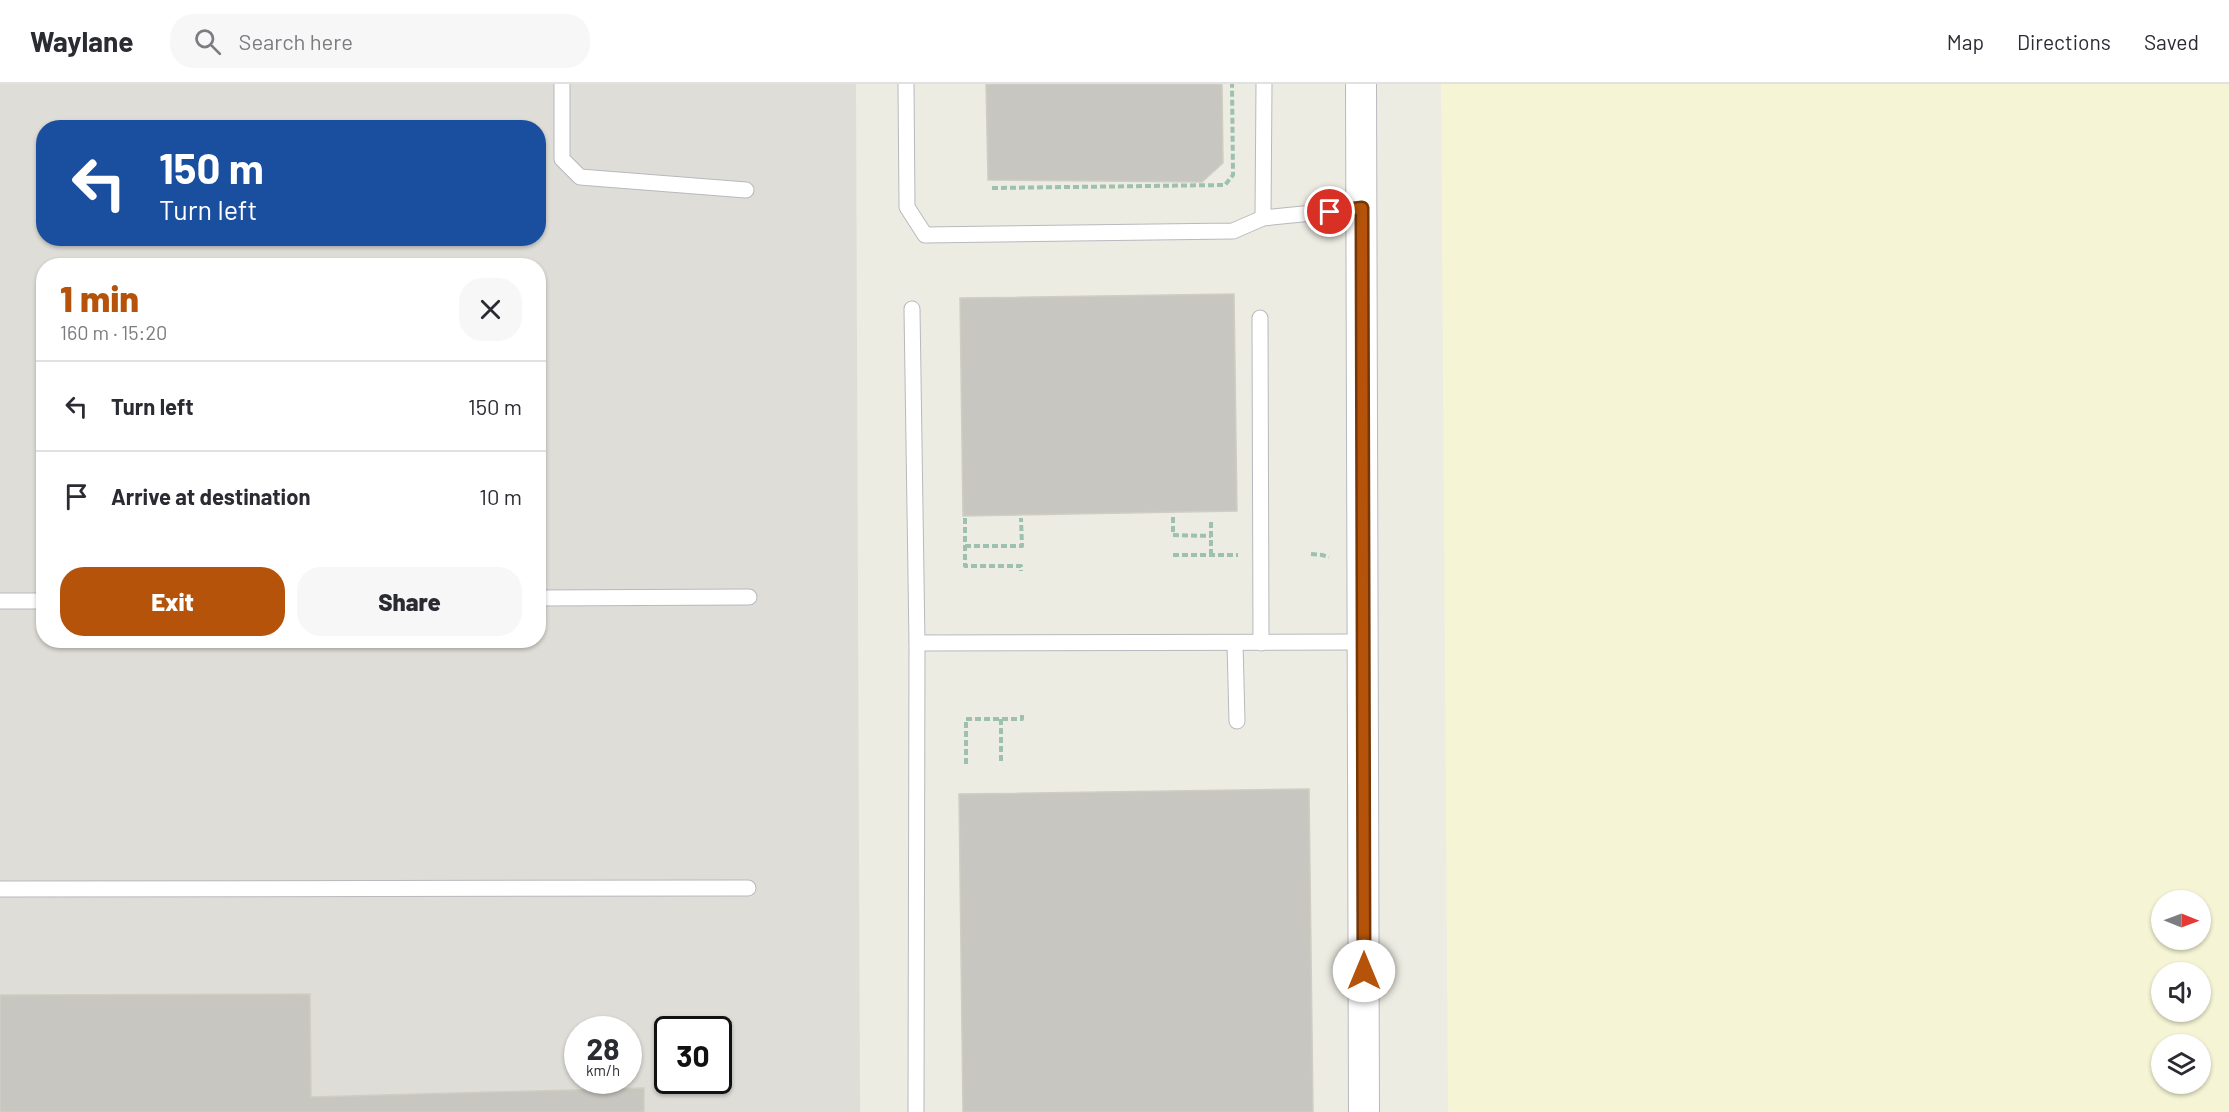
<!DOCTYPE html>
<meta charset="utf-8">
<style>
body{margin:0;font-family:Barlow,sans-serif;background:#f7f7f7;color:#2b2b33;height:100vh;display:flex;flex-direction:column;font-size:22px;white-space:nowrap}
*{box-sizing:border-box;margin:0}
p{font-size:20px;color:#7c7c81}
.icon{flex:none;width:33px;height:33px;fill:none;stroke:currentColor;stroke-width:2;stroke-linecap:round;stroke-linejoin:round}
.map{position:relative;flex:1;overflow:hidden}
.side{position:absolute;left:36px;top:174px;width:510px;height:390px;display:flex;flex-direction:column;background:#fff;border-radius:24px;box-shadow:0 2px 4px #0004}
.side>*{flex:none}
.banner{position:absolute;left:36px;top:36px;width:510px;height:126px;border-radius:24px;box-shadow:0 2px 4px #0004;background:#1a4fa0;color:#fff;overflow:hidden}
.needle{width:39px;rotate:91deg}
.tools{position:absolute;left:2151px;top:806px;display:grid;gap:12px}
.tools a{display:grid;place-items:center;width:60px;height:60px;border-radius:50%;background:#fff;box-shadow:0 2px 4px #0004;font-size:30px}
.speed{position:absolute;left:564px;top:932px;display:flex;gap:12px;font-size:30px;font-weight:700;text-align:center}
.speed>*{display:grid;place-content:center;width:78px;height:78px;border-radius:50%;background:#fff;box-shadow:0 2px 4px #0004;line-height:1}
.speed small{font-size:15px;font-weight:400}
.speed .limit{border:3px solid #111;border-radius:9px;background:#fff;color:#111}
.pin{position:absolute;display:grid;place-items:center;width:51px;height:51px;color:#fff;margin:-26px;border:3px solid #fff;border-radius:50%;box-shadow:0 2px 6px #0007}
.me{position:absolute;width:66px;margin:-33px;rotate:0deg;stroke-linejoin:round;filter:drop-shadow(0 0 4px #0008)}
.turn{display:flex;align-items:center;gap:21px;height:126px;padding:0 24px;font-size:27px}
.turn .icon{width:78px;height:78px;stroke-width:2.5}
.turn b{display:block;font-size:42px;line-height:51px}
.round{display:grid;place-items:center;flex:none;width:63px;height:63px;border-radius:24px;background:#f7f7f7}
.headline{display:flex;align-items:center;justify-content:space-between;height:102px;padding:0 24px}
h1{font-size:36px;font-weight:800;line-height:45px;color:#b45309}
.cta{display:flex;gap:12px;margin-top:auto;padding:12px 24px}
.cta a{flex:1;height:69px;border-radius:24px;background:#b45309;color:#fff;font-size:24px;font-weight:800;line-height:69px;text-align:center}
.cta a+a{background:#f7f7f7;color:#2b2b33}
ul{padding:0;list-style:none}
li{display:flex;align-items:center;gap:18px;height:90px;padding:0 24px;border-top:2px solid #e1e1e2}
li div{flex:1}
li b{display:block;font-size:22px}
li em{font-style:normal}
header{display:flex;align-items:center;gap:36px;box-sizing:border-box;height:84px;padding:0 30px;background:#fff;border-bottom:2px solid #e1e1e2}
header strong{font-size:28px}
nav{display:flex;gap:33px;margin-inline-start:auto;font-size:21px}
.search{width:420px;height:54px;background:#f7f7f7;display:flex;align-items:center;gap:15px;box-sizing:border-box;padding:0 21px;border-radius:24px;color:#7c7c81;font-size:22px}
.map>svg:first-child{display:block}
</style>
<header>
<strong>Waylane</strong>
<div class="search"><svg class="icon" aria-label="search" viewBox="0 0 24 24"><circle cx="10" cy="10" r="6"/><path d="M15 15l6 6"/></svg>Search here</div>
<nav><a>Map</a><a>Directions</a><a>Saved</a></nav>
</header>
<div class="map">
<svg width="2229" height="1028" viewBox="0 0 2229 1028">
<rect width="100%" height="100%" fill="#ecece3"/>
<!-- industrial -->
<path fill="#deddd7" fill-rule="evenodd" d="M 0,0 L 856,0 L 860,1028 L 0,1028 ZM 44,44 L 538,44 L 538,154 L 44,154 ZM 44,182 L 538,182 L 538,556 L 44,556 ZM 578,945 L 628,945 L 628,996 L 578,996 ZM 668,945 L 718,945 L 718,996 L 668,996 Z"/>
<!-- sand -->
<path fill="#f5f4d5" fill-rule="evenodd" d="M 1441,0 L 2229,0 L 2229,1028 L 1448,1028 ZM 2162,816 L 2200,816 L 2200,855 L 2162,855 ZM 2162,888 L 2200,888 L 2200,927 L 2162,927 ZM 2162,960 L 2200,960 L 2200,999 L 2162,999 Z"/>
<!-- building -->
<g fill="#c7c6c0" stroke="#d0cec2" stroke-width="1.5">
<path d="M 986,0 L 1222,0 L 1223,79 L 1202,98 L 988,96 Z"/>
<path d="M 1234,210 L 1237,427 L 963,432 L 960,214 Z"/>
<path d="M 1309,705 L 1313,1028 L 963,1028 L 959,710 Z"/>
<path d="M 310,910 L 311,1013 L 644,1004 L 644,1028 L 0,1028 L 0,911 Z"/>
</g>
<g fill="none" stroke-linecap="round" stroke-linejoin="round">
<!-- lane casing -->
<g stroke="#b8b9be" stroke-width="17">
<g id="lane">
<path d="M 562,0 L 562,75 L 580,93 L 746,106"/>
<path d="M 906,0 L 907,123 L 925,151 L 1233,147 L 1263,134 L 1362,124"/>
<path d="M 1263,134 L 1264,0"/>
<path d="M 912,225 L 917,559 L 916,1028"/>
<path d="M 1260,234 L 1261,559"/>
<path d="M 538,514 L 749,513"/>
<path d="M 0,517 L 44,517"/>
<path d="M 917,559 L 1363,558"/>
<path d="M 1235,559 L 1237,637"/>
<path d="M 0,805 L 748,804"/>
</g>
</g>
<!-- street casing -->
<g stroke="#b8b9be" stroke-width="32">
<path id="street" d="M 1361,0 L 1364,1028"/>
</g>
<!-- path -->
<g stroke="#9dc0af" stroke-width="4" stroke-dasharray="6 3" stroke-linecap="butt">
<path d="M 992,104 L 1225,101 L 1233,91 L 1232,0"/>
<path d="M 1173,433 L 1173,451 L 1211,452"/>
<path d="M 965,434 L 965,482 L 1021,482 L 1021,487"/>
<path d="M 965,462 L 1022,462 L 1021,434"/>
<path d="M 1311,470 L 1322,471 L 1329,473"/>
<path d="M 1173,471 L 1238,471"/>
<path d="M 1211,471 L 1211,435"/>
<path d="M 1001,635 L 1001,680"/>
<path d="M 966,680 L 966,635 L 1022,635 L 1022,631"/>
</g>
<!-- lane -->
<use href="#lane" stroke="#fff" stroke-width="15"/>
<!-- street -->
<use href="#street" stroke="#fff" stroke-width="30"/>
</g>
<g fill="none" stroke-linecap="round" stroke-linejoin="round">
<!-- route casing -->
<g stroke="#753606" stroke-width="15">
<path id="route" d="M 1330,128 L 1362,124 L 1364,887"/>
</g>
<!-- route -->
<use href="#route" stroke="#b45309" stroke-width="10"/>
</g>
</svg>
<div class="tools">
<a><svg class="needle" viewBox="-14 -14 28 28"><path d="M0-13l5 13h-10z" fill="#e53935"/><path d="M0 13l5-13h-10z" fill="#7c7c81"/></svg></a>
<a><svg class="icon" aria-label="sound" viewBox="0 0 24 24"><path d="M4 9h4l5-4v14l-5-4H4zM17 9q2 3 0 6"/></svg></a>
<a><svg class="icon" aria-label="layers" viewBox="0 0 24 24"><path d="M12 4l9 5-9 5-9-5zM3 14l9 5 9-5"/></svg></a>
</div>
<div class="speed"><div>28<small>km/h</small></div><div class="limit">30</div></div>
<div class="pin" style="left:1330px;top:128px;background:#d93025"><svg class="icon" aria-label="arrive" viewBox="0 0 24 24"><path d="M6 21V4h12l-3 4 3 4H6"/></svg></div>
<svg class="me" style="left:1364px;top:887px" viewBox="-20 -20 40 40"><circle r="19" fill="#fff"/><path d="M0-13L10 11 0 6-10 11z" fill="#b45309"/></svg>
<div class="banner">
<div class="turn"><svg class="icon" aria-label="left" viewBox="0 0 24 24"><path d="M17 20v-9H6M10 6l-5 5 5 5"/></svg><div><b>150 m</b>Turn left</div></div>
</div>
<section class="side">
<div class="headline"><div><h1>1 min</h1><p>160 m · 15:20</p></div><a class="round"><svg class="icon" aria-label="close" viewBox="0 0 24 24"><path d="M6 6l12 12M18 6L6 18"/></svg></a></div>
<ul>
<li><svg class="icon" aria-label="left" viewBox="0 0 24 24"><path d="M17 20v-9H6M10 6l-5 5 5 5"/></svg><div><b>Turn left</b></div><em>150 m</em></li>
<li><svg class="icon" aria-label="arrive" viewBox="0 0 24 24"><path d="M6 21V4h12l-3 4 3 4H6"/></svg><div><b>Arrive at destination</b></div><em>10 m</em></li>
</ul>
<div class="cta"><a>Exit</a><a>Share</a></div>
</section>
</div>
